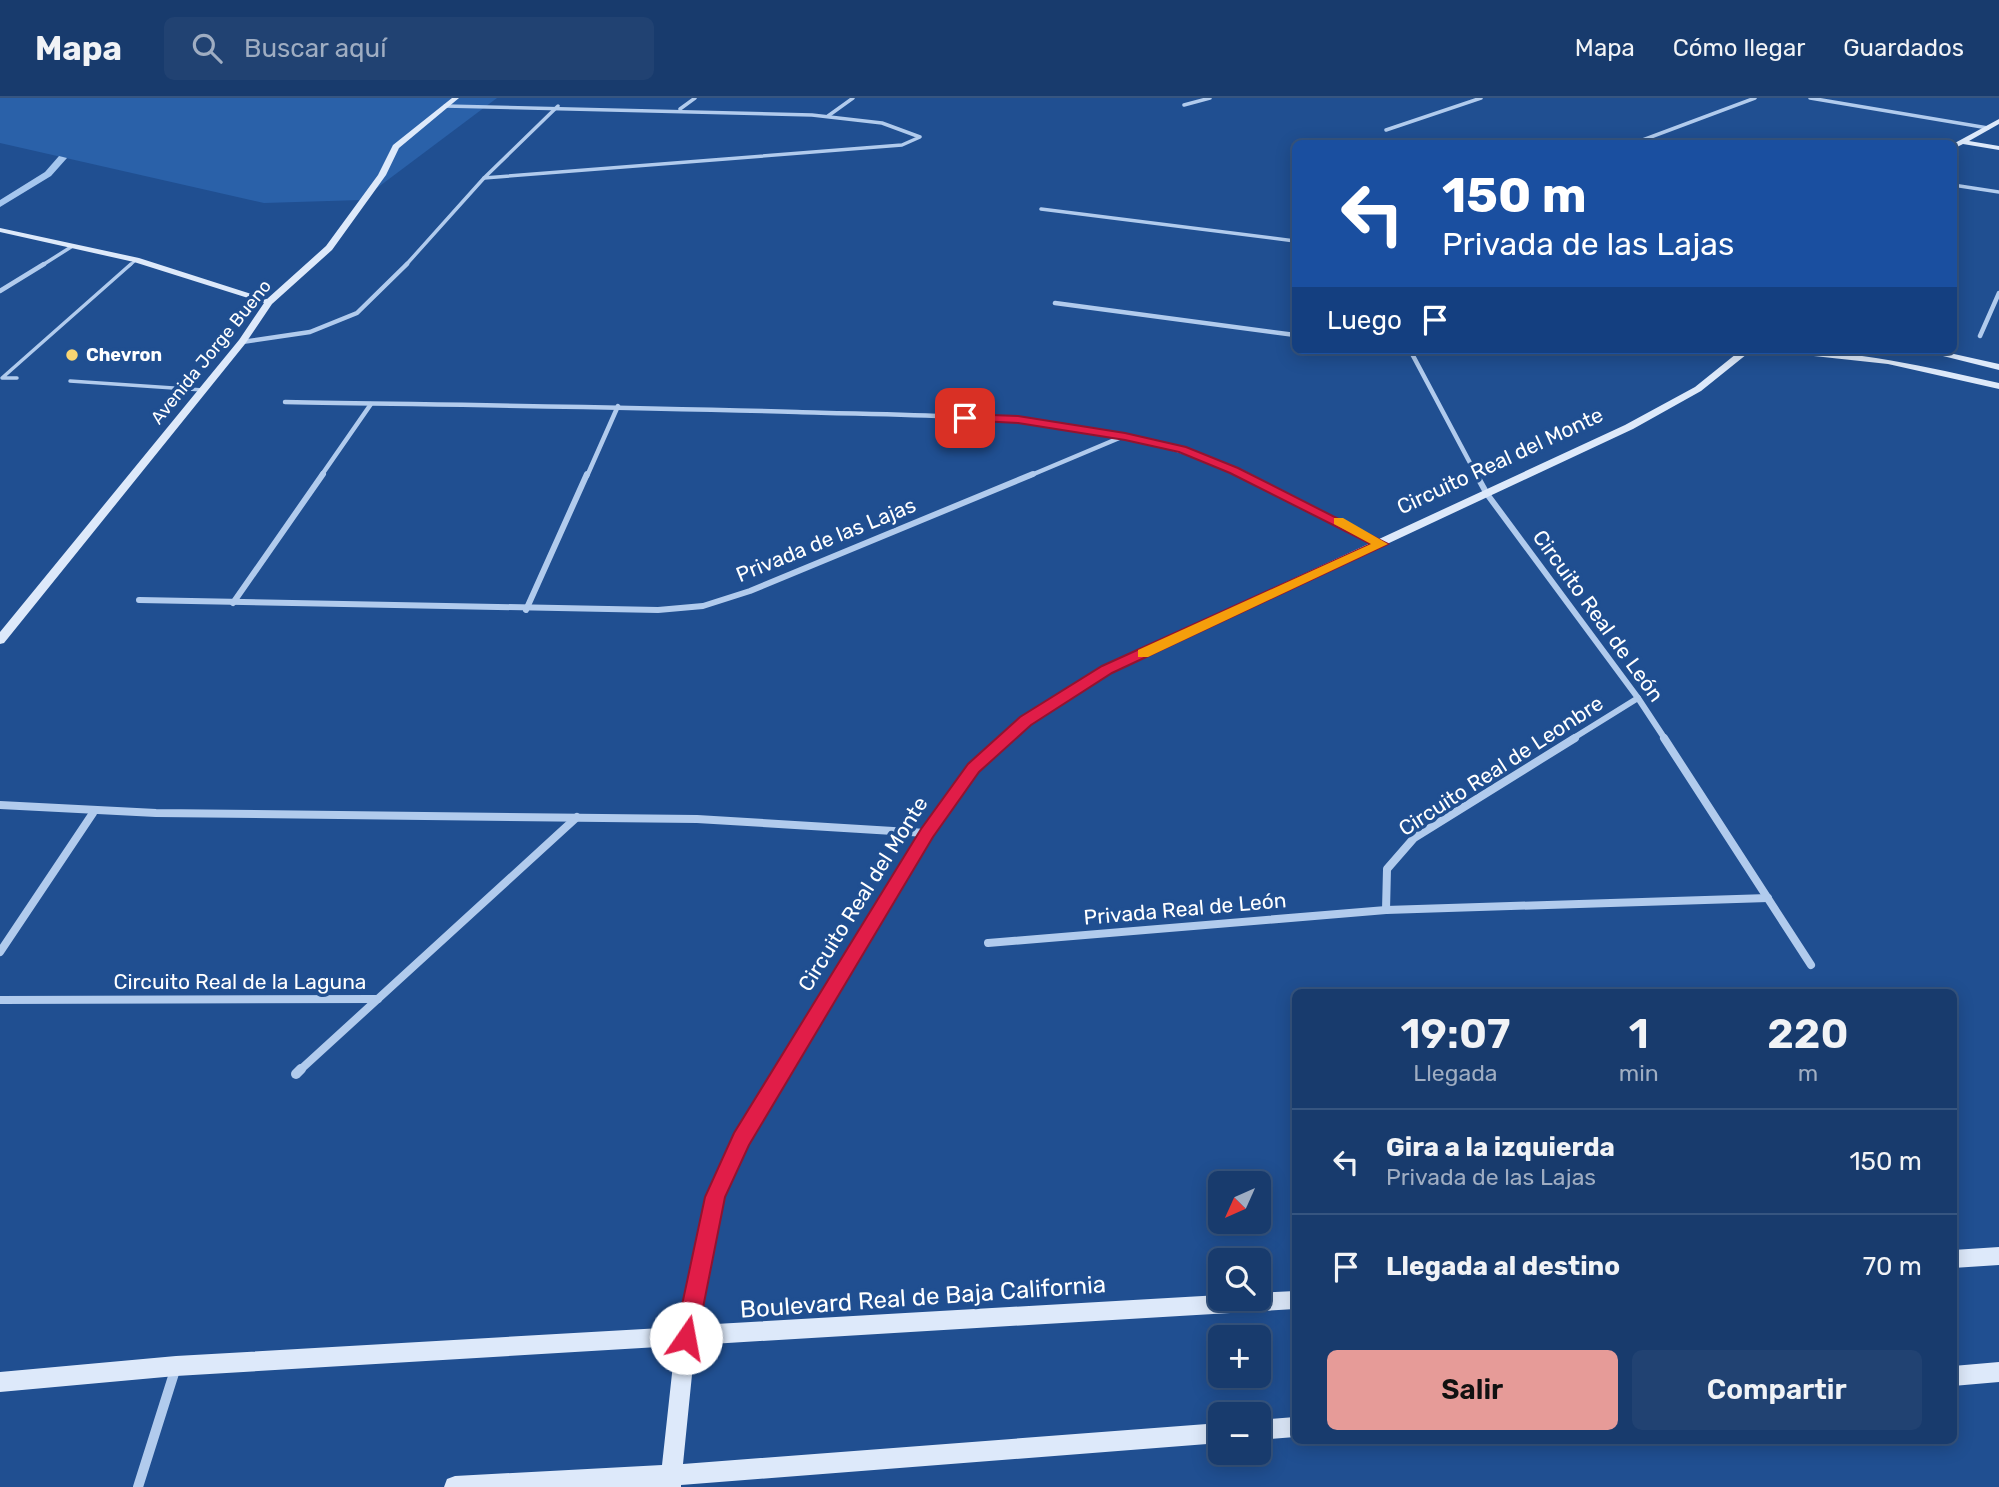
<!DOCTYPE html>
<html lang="es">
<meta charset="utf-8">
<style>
body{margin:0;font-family:Rubik,sans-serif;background:#214272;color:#f1f3f6;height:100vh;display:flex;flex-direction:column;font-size:26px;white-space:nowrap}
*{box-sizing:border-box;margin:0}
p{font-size:23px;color:#9fadc2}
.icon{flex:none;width:38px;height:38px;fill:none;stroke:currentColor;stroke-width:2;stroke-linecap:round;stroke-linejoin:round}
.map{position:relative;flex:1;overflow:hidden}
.panel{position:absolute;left:1292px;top:891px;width:665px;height:455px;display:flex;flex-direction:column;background:#183b6d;border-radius:10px;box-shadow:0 4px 18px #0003,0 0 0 2px #365580}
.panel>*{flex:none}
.banner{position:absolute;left:1292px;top:42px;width:665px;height:214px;border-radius:10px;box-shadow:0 4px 18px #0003,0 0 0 2px #365580;background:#1a4fa0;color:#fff;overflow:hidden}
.needle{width:46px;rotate:225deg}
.buttons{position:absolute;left:1208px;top:1073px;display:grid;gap:14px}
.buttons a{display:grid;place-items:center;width:63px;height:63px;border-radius:10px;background:#183b6d;box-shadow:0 4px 18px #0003,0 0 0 2px #365580;font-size:35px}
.pin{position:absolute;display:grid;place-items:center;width:60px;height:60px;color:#fff;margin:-30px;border-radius:14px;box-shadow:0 4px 10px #0006}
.me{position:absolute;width:77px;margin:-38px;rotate:12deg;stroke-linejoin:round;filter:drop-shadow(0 0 5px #0008)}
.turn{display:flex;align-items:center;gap:24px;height:147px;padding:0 35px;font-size:32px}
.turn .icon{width:91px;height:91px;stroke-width:2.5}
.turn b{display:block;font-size:49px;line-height:60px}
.then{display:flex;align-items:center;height:66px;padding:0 35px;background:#0003;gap:14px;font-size:26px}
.eta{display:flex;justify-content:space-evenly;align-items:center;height:119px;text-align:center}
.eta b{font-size:42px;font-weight:600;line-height:49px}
.cta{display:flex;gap:14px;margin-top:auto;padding:14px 35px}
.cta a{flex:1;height:80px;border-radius:10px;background:#e69b98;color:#111;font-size:28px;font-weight:600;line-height:80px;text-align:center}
.cta a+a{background:#214272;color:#f1f3f6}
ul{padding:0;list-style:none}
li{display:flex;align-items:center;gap:21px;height:105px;padding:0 35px;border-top:2px solid #365580}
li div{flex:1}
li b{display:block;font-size:26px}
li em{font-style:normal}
header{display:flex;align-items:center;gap:42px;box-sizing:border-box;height:98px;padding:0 35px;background:#183b6d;border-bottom:2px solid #365580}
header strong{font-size:33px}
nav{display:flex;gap:38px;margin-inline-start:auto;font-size:24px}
.search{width:490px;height:63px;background:#214272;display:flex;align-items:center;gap:18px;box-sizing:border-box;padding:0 24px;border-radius:10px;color:#9fadc2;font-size:26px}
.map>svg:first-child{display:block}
</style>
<header>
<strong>Mapa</strong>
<div class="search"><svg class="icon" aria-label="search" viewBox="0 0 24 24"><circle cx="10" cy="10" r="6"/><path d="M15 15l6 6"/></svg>Buscar aquí</div>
<nav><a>Mapa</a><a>Cómo llegar</a><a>Guardados</a></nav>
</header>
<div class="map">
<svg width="1999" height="1389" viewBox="0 0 1999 1389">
<rect width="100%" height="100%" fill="#204f91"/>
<!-- green -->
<path fill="#2a61a9" d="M 0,0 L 497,0 L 361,102 L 264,105 L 0,45 Z"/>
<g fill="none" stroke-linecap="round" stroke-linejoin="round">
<!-- stream -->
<path fill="#a5c6ee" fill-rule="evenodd" d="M 59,58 L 67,60 L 51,78 L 0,109 L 0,102 L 45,74 Z"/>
<!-- lane-far1 -->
<path stroke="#b1cbed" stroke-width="2.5" d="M 129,168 L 136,162"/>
<!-- lane -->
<g stroke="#b1cbed" stroke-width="3.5">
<path d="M 17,280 L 2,280 L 131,166"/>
<path d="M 70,283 L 203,292"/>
</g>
<!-- street-far4 -->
<g stroke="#b1cbed" stroke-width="3.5">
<path d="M 1810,0 L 1988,30"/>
<path d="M 1184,7 L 1210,0"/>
<path d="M 445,8 L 812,17 L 882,25 L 920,39 L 902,47 L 484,80"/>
<path d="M 680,11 L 695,0"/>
<path d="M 828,18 L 853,0"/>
<path d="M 1386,32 L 1481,0"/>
<path d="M 1632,46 L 1755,0"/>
<path d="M 1953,87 L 1999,94"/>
<path d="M 1041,111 L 1295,143"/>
<path d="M 41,168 L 71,149"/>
<path d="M 405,168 L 484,80 L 558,8"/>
</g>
<!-- street-far3 -->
<g stroke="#b1cbed" stroke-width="4.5">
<path d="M 0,193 L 44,166"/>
<path d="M 1055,205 L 1295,237"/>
<path d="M 1980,238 L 1999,195"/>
<path d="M 242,244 L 310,234 L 357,215 L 407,166"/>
<path d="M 1410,252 L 1477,378"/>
<path d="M 285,304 C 456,307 626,309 797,314 C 950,319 1106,314 1248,378"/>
<path d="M 321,378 L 371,306"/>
<path d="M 587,378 L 618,308"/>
<path d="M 1029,378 L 1124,338"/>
</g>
<!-- street-far2 -->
<g stroke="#b1cbed" stroke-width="6">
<path d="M 1244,376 L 1381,446"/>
<path d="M 1476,376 L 1487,396 L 1638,600 L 1665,641"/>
<path d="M 139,502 L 658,512 L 703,508 L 750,493 L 1033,376"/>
<path d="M 233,505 L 323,376"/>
<path d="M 526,512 L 587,376"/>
<path d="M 1572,641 L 1638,600"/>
</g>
<!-- street-far1 -->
<g stroke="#b1cbed" stroke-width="8">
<path d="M 1664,640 L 1811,867"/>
<path d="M 0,707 L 156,715 L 697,721 L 926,735"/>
<path d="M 1386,812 L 1387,771 L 1414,740 L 1575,640"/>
<path d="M 988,845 L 1386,812 L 1768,800"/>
<path d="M 0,854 L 93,715"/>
<path d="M 0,902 L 378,901"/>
<path d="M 299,973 L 577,719"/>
</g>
<!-- street -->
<g stroke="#b1cbed" stroke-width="10">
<path d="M 296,976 L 301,971"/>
<path d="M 138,1389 L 176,1269"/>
</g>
<!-- secondary -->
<g fill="#dde9fa" fill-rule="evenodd">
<path d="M 452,0 L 459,0 L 399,50 L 386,77 L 332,152 L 272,206 L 245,246 L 4,545 L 0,546 L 0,534 L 239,242 L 264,205 L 134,164 L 0,134 L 0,130 L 139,160 L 267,201 L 326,148 L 378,77 L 393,47 Z"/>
<path d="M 1999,21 L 1999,26 L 1969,43 L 1999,48 L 1999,52 L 1963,46 L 1953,51 L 1953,46 Z"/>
<path d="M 1741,252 L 1752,252 L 1701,293 L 1633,331 L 1111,575 L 1030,626 L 979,673 L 932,739 L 748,1046 L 724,1099 L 698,1227 L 1220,1197 L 1220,1200 L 1258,1200 L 1258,1195 L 1295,1193 L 1295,1211 L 695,1247 L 683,1366 L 1220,1325 L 1220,1345 L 681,1387 L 681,1389 L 444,1389 L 447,1381 L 455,1378 L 662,1367 L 675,1248 L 176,1278 L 0,1294 L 0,1274 L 176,1258 L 679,1229 L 706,1099 L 735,1035 L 922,731 L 969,667 L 1020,620 L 1103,569 L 1625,327 L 1695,289 Z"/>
<path d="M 1781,252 C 1856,252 1927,269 1999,285 L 1999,291 L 1888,266 L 1786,255 Z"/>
<path d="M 1919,252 L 1936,252 L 1999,266 L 1999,272 Z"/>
<path d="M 1999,1149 L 1999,1167 L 1953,1170 L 1953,1152 Z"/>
<path d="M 1999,1264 L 1999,1284 L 1953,1288 L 1953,1268 Z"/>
<path d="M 1295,1319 L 1295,1339 L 1258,1342 L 1258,1322 Z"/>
</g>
</g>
<!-- route -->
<path fill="#e11d48" stroke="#92132f" stroke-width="2" d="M 965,316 L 1018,318 L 1125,335 L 1186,349 L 1238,370 L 1388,446 L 1112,575 L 1031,627 L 979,674 L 933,739 L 749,1047 L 725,1099 L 697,1240 L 694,1248 L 686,1252 L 678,1248 L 675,1240 L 705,1099 L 734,1035 L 921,731 L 968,666 L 1020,619 L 1102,568 L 1371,446 L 1230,375 L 1179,354 L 1125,342 L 1018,325 L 961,322 L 961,317 Z"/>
<!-- slow -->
<path fill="#f59e0b" d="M 1334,420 L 1343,420 L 1388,446 L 1148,559 L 1138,559 L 1138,552 L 1371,446 L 1334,426 Z"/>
<!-- markers -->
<circle fill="#fad572" stroke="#204f91" stroke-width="2.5" cx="72" cy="257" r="7"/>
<g text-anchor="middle" stroke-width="7" stroke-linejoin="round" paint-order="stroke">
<!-- far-street labels -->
<g font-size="18" fill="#fff" stroke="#204f91">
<text transform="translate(211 254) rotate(-51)" y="6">Avenida Jorge Bueno</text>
</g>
<!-- far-poi labels -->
<g font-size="18" font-weight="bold" fill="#fff" stroke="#204f91" text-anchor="start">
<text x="86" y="263">Chevron</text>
</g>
<!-- street labels -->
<g font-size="21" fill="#fff" stroke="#204f91">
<text transform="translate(1500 363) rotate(-25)" y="7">Circuito Real del Monte</text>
<text transform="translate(826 442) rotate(-22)" y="7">Privada de las Lajas</text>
<text transform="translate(1598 518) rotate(54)" y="7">Circuito Real de León</text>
<text transform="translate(1501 668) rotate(-33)" y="7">Circuito Real de Leonbre</text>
<text transform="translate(863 796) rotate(-58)" y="7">Circuito Real del Monte</text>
<text transform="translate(1185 811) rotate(-5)" y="7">Privada Real de León</text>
<text x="240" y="891">Circuito Real de la Laguna</text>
</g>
<!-- near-street labels -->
<g font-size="24" fill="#fff" stroke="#204f91">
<text transform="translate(923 1199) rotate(-4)" y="8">Boulevard Real de Baja California</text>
</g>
</g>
</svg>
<div class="buttons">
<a><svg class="needle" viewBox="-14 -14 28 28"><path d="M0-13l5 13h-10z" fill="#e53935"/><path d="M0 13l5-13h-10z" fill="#9fadc2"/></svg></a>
<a><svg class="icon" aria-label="search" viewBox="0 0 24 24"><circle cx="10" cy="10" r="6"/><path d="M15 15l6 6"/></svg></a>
<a>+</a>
<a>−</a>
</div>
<div class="pin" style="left:965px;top:320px;background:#d93025"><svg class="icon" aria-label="arrive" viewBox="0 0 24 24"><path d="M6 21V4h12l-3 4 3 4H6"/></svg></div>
<svg class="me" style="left:686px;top:1240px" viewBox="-20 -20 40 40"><circle r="19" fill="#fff"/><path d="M0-13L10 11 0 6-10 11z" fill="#e11d48"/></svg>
<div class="banner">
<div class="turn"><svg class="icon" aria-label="left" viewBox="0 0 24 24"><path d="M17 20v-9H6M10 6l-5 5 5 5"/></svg><div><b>150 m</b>Privada de las Lajas</div></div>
<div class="then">Luego<svg class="icon" aria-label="arrive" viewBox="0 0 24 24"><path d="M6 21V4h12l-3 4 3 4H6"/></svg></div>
</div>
<section class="panel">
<div class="eta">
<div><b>19:07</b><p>Llegada</p></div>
<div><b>1</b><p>min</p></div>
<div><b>220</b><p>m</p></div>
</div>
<ul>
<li><svg class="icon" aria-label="left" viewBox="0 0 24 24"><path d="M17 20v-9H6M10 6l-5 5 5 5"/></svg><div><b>Gira a la izquierda</b><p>Privada de las Lajas</p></div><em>150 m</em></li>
<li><svg class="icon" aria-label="arrive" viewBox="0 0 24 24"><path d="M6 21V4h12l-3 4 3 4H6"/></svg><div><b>Llegada al destino</b></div><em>70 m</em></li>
</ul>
<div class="cta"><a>Salir</a><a>Compartir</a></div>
</section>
</div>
